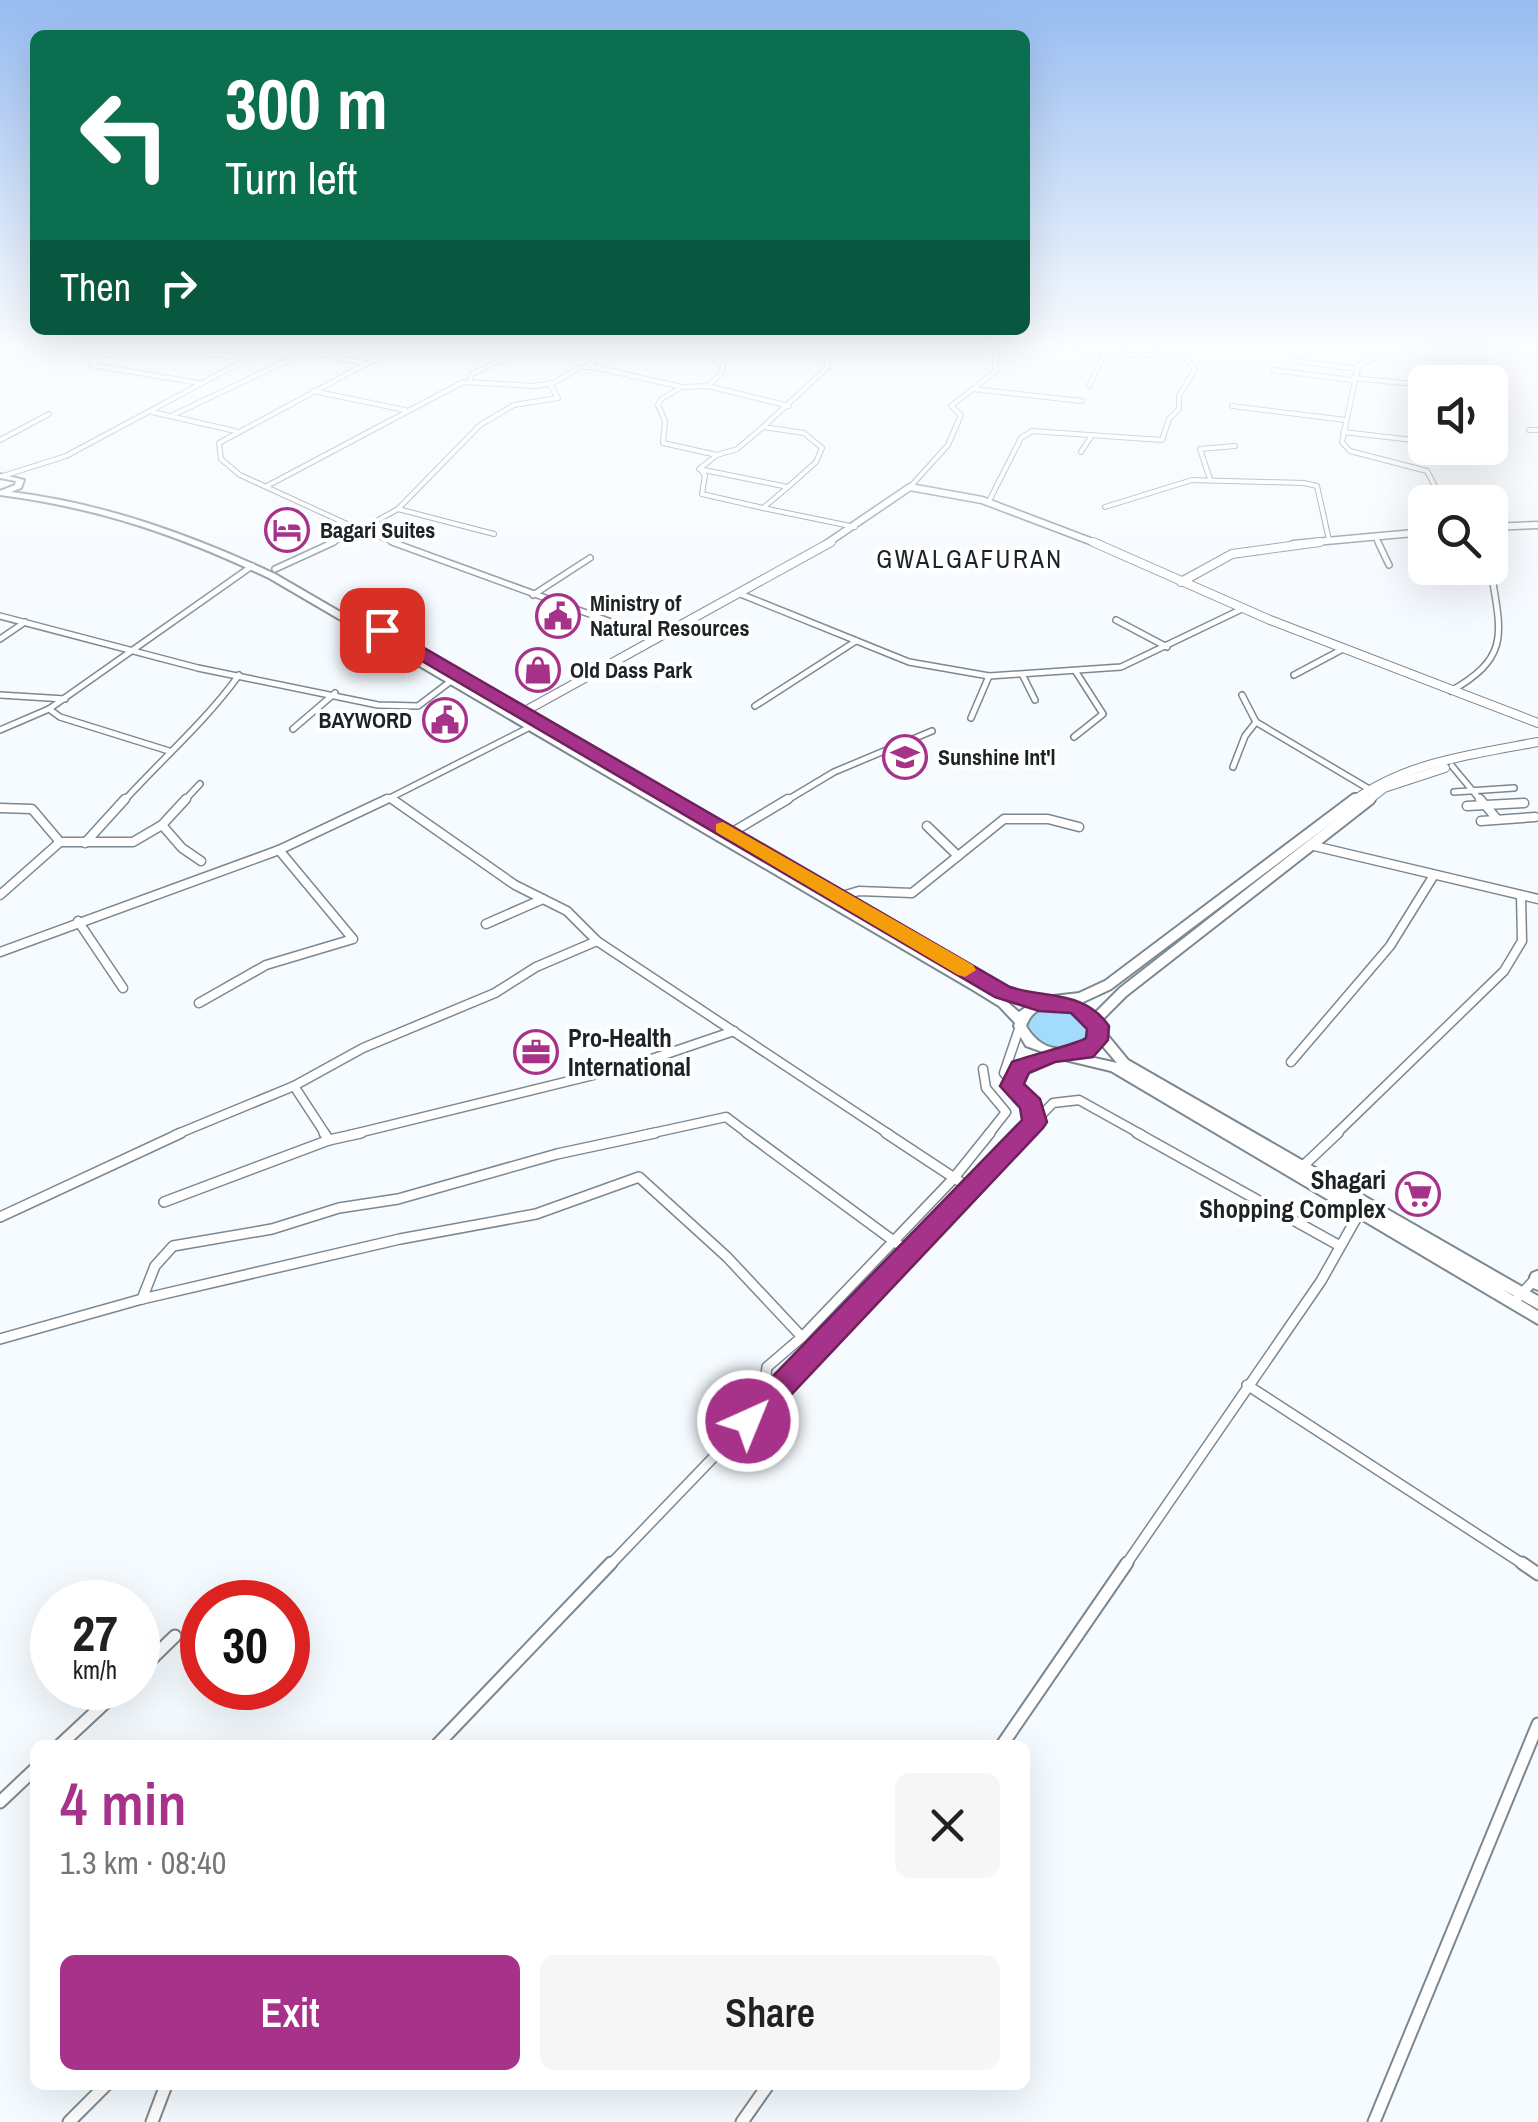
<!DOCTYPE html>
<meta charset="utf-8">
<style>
body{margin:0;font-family:"Archivo Narrow",sans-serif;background:#f6f6f6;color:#202124;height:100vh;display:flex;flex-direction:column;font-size:38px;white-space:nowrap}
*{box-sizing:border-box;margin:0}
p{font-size:32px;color:#757577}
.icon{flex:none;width:55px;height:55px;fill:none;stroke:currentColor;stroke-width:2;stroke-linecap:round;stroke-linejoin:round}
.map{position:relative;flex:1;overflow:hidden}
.side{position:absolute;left:30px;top:1740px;width:1000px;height:350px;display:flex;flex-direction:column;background:#fff;border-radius:15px;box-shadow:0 10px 40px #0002}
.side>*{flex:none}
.top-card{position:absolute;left:30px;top:30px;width:1000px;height:305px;border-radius:15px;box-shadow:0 10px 40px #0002;background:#0b6e4f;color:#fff;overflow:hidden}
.fabs{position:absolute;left:1408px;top:365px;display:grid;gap:20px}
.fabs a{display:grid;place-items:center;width:100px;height:100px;border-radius:15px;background:#fff;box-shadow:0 10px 40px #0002;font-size:50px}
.speed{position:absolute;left:30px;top:1580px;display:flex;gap:20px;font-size:50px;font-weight:700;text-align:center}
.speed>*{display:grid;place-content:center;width:130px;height:130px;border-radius:50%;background:#fff;box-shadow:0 10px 40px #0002;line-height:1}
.speed small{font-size:25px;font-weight:400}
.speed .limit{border:15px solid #d22;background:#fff;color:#111}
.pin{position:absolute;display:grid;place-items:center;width:85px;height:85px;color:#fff;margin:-42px;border-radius:20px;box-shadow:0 5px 15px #0006}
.me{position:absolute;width:110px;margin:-55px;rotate:44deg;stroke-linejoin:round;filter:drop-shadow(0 0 8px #0008)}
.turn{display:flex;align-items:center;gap:35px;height:210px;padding:0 30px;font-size:45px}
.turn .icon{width:130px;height:130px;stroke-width:2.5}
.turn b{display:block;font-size:70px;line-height:85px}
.then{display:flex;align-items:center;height:95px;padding:0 30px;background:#0003;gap:20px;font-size:38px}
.round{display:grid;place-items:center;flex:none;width:105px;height:105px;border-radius:15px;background:#f6f6f6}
.head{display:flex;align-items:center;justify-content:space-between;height:170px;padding:0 30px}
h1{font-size:60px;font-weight:600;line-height:75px;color:#a7328a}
.cta{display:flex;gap:20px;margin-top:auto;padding:20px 30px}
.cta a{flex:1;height:115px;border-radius:15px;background:#a7328a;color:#fff;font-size:40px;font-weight:600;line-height:115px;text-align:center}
.cta a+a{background:#f6f6f6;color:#202124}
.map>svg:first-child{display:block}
</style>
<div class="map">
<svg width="1538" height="2122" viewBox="0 0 1538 2122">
<rect width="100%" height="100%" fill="#f6fbff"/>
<!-- green -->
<path fill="#a3dbfb" d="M 1063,1005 L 1090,1019 L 1094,1035 L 1084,1048 L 1050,1050 L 1026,1032 L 1027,1016 L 1041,1006 Z"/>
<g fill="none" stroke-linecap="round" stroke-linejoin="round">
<!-- street-far4 casing -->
<g stroke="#7c8890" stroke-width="6">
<g id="street-far4">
<path d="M 144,344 L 243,359"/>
<path d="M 674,344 L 703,352 L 723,364 L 722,372 L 708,386"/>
<path d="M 1034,344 L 1143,356 L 1208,344"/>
<path d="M 1360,344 L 1383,354"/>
<path d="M 1429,344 L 1383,354 L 1358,366 L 1342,442 L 1350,451 L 1427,471 L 1443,502"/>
<path d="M 1469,344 L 1538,352"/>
<path d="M 272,346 L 366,363"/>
<path d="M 1295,361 L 1358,369"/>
<path d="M 92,365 L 199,383"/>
<path d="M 92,365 L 99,358 L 136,344"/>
<path d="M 587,367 L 604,352 L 625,344"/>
<path d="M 1273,370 L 1352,380"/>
<path d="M 1353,378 L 1425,385"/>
<path d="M 469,381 L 472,374 L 534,344"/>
<path d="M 1089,386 L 1105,352"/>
<path d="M 682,387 L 708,386 L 789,406"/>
<path d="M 973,389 L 1082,401"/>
<path d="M 313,391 L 405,410"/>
<path d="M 1232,406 L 1346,420"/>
<path d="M 152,412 L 235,431"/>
<path d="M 171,416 L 322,344"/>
<path d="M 763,427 L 827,368 L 827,357 L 802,344"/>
<path d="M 1529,430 L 1538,430"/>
<path d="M 1343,432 L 1413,440"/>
<path d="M 0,440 L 49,414"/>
<path d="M 1081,452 L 1092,435"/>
<path d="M 717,455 L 737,449 L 763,427 L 804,433 L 822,448 L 816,462 L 788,487"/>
<path d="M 700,469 L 705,475 L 702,494 L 763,508"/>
<path d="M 3,476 L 66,456 L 275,344"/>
<path d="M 1210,479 L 1200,449 L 1235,446"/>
<path d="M 267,486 L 463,382 L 535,386 L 553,383 L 581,367 L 593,367 L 682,387 L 661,399 L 658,405 L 665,421 L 663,443 L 717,455 L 699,469 L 788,487 L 763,508 L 855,527"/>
<path d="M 910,487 L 948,445 L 961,415 L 951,406 L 996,371 L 995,357 L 1001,344"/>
<path d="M 988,503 L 1021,438 L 1032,431 L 1162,440 L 1169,419 L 1179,409 L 1179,396 L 1195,369 L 1179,351"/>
<path d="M 1105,507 L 1192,480 L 1304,483 L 1317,486 L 1329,540"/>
<path d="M 398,509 L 494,534"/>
<path d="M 360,530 L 399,544"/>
<path d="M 360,530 L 398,509 L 480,425 L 514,405 L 558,398 L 549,383"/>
<path d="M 1375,536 L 1379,544"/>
<path d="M 329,544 L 360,530 L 240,475 L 221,459 L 219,443 L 403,344"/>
</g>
</g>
<!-- street-far3 casing -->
<g stroke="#7c8890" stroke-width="8">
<g id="street-far3">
<path d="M 392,542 L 655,638"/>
<path d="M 1378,542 L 1389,565"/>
<path d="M 275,569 L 334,542"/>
<path d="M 738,593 L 909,662 L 989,676 L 1121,667 L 1244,608"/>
<path d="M 533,595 L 590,558"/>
<path d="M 0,616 L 198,668 L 378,705 L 418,706 L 451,681"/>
<path d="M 1116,620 L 1167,647"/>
<path d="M 0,639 L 25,622"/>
<path d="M 1294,675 L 1341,650"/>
<path d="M 1023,676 L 1035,700"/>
<path d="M 1451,691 C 1511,657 1501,633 1491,571"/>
<path d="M 0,695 L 65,699"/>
<path d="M 1242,695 L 1256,722 L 1369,789"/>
<path d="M 755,706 L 856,641"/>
<path d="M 49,709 L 60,717 L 169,751"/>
<path d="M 971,718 L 989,676"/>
<path d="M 293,729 L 335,693"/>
<path d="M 0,730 L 49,709 L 252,566"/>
<path d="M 1074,737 L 1103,714 L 1076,672"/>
<path d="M 1452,766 L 1482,802"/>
<path d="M 1233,767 L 1245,736 L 1256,722"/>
<path d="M 1454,792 L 1514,788"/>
<path d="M 390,798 L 395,802"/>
<path d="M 123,802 C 162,759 205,722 239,675"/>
<path d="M 183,802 L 200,784"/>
<path d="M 382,802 L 530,727"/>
<path d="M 784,802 L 834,772 L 932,731"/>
</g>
</g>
<!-- street-far2 casing -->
<g stroke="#7c8890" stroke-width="11">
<g id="street-far2">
<path d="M 392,799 L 515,885 L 543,899"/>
<path d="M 1480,799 L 1497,819"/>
<path d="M 1467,806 L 1524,803"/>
<path d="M 0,808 L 32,809 L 60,842 L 133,842 L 162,825 L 182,848 L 201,861"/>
<path d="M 1481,821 L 1535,817"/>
<path d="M 162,825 L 186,799"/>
<path d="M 927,826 L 958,856"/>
<path d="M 731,833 L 788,799"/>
<path d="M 85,843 L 125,799"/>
<path d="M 1310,845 L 1538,899"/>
<path d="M 0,895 L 60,842"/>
<path d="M 839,897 L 859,891 L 912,893 L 1004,819 L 1048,819 L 1079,827"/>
<path d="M 78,921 L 123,988"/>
<path d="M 486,924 L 543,899 L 567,911 L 597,941 L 890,1135"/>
<path d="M 0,952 L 279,850"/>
<path d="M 199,1003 L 266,965 L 353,939 L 279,850 L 387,799"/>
<path d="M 1020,1026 L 1004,1073 L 1031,1105 L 1035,1122"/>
<path d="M 1291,1062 L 1390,946 L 1434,875"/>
<path d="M 983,1069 L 986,1088 L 1006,1112 L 988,1135"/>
<path d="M 1011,1086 L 1020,1067 L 1052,1054"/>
<path d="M 175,1135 L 294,1086"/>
<path d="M 326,1135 L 294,1086 L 363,1048 L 495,993 L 536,967 L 597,941"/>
<path d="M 350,1135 L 634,1065 L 734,1031"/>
<path d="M 644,1135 L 726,1117 L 750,1135"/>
<path d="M 1022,1135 L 1053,1103 L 1079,1100 L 1142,1135"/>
<path d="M 1335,1135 L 1504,971 L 1522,941 L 1521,895"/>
</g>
</g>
<!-- street-far1 casing -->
<g stroke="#7c8890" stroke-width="12">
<g id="street-far1">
<path d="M 324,1133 L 329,1140"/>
<path d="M 747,1133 L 910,1253"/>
<path d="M 886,1133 L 971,1189"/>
<path d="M 1137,1133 L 1340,1246"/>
<path d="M 1303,1166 L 1338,1133"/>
<path d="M 164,1202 L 329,1140 L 361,1133"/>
<path d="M 0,1217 L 181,1133"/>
<path d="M 142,1299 L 155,1266 L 173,1246 L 272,1229 L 339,1208 L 398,1199 L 557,1154 L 655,1133"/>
<path d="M 1513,1303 L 1538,1276"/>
<path d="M 802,1337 L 953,1179 L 990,1133"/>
<path d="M 0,1339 L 142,1299 L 400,1239 L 536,1214 L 639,1177 L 727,1257 L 802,1337 L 767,1367 L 765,1383 L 774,1394"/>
<path d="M 1247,1385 L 1526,1566"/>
<path d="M 609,1566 L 1025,1133"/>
<path d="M 1125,1566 L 1321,1281 L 1361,1210"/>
</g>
</g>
<!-- street casing -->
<g stroke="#7c8890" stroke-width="15">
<g id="street">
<path d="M 1522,1563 L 1538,1574"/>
<path d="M 138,1672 L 175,1636"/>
<path d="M 60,1745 L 121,1688"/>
<path d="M 437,1745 L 611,1563"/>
<path d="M 1002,1745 L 1127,1563"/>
<path d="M 0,1802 L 35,1769"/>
<path d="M 69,2122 L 106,2085"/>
<path d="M 152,2122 L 166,2085"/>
<path d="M 742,2122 L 768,2085"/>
<path d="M 1374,2122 L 1538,1724"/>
</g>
</g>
<!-- secondary-far2 casing -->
<g stroke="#7c8890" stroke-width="9">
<g id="secondary-far2">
<path d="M 1490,527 L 1538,525"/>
<path d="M 826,544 L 910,487 L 982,500 L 1098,544"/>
<path d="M 1293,544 L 1425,532"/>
</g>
</g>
<!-- secondary-far1 casing -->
<g stroke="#7c8890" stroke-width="10">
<g id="secondary-far1">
<path d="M 1093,542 L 1270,620 L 1538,723"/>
<path d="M 1181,582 L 1232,554 L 1320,542"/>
<path d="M 516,716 L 831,542"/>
<path d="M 1352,802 C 1405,762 1474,754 1538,742"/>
<path d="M 1366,802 L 1384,788 L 1445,768"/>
</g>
</g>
<!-- secondary casing -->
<g stroke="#7c8890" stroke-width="14">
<g id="secondary">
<path d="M 1054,1001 L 1080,998 L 1108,985 L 1355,799"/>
<path d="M 1095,1020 L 1123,992 L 1370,799"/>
</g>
</g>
<!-- primary casing -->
<g stroke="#7c8890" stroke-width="4">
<g id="primary">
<path d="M 0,474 L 24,480 L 21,488 L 11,492 C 103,503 191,535 275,574 L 869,919 L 854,909 L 856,907 L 864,907 L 1006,989 L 1039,1000 L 1054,997 L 1087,1007 L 1097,1016 L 1105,1032 L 1128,1060 L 1538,1296 L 1538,1309 L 1502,1289 L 1538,1311 L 1538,1324 L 1111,1071 L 1065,1060 L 1026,1046 L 1014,1026 L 1015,1023 L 999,1006 L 973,990 L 269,578 C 178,535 100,508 0,495 L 0,491 L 15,485 L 16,481 L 0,478 ZM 999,995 L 1029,1005 L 1019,1012 ZM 1054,1005 C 1072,1008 1087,1015 1093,1033 L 1087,1044 C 1061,1053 1041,1051 1026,1026 C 1031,1012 1040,1008 1054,1005 ZM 1100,1043 L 1117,1063 L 1081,1055 L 1096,1050 Z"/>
<path d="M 421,653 L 427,653 L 762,849 L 761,851 L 753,851 L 421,657 Z"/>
<path d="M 1537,1271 L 1538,1271 L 1538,1290 L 1533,1288 L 1530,1277 L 1532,1273 Z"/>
</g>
</g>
<!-- street-far4 -->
<use href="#street-far4" stroke="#fff" stroke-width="4"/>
<!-- street-far3 -->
<use href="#street-far3" stroke="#fff" stroke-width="5"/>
<!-- street-far2 -->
<use href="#street-far2" stroke="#fff" stroke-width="8"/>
<!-- street-far1 -->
<use href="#street-far1" stroke="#fff" stroke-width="9"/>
<!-- street -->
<use href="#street" stroke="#fff" stroke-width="11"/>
<!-- secondary-far2 -->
<use href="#secondary-far2" stroke="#fff" stroke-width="6"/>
<!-- secondary-far1 -->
<use href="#secondary-far1" stroke="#fff" stroke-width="8"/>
<!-- secondary -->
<use href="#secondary" stroke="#fff" stroke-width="10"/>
<!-- primary -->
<use href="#primary" fill="#fff" fill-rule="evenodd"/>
</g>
<!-- sky -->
<linearGradient id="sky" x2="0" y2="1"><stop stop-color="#97bcf1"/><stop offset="0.54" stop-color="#fbfdff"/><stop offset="1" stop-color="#fbfdff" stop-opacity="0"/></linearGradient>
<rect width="1538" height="641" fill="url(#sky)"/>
<!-- route -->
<path fill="#a7328a" stroke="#6d205a" stroke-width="2.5" d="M 376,627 L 388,627 L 1010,987 C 1047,999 1084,990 1109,1026 L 1108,1040 L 1093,1057 L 1055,1062 L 1029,1073 L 1024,1084 L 1040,1099 L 1047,1122 L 1043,1128 L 758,1430 L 748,1434 L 738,1430 L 734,1421 L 738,1412 L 1022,1120 L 1020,1108 L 1000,1086 L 1012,1062 C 1027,1056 1081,1043 1086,1038 L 1087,1029 L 1071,1013 L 1039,1011 L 995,997 L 376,634 Z"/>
<!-- slow -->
<path fill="#f59e0b" d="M 723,822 L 973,965 L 976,970 L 965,977 L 958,975 L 716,832 L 716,824 Z"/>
<!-- icons -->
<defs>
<g id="hotel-ring" transform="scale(2.25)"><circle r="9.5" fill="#fff" stroke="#a7328a" stroke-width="1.5"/><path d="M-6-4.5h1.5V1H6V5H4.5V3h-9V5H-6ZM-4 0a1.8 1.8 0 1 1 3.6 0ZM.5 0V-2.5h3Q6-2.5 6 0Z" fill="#a7328a"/></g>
<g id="civic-ring" transform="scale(2.25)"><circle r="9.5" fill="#fff" stroke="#a7328a" stroke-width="1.5"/><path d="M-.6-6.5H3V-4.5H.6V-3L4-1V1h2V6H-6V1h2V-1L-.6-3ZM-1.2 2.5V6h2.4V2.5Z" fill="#a7328a"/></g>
<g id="shop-ring" transform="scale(2.25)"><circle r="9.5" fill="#fff" stroke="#a7328a" stroke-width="1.5"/><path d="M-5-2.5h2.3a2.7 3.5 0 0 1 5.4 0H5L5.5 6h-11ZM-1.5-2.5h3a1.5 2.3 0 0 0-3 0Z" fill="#a7328a"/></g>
<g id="school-ring" transform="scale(2.25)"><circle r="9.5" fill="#fff" stroke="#a7328a" stroke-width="1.5"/><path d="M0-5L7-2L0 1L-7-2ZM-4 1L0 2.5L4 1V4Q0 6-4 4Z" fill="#a7328a"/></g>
<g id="office-ring" transform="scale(2.25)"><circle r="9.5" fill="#fff" stroke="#a7328a" stroke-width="1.5"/><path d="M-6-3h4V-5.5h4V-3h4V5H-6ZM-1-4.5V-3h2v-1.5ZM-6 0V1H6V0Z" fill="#a7328a"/></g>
<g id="supermarket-ring" transform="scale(2.25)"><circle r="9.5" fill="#fff" stroke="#a7328a" stroke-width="1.5"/><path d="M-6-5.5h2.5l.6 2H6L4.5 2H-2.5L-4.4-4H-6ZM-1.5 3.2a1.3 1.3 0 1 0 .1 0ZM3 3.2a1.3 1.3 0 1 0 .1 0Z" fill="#a7328a"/></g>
</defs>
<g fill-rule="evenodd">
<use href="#hotel-ring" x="287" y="530"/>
<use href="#civic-ring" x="558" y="616"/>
<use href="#shop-ring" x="538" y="670"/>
<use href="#civic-ring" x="445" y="720"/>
<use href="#school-ring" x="905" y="757"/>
<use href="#office-ring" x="536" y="1052"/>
<use href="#supermarket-ring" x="1418" y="1194"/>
</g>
<g text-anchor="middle" stroke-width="8" stroke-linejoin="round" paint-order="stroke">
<!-- far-poi labels -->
<g font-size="22" font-weight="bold" fill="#1d2225" stroke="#fff" text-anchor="start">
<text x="320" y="538">Bagari Suites</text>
<text x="590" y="611">Ministry of<tspan x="590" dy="25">Natural Resources</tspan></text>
<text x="570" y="678">Old Dass Park</text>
<text x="412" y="728" text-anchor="end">BAYWORD</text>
<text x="938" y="765">Sunshine Int'l</text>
</g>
<!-- far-quarter labels -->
<g font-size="25" letter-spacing="2.5" fill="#1d2225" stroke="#fff">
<text x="970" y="568">GWALGAFURAN</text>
</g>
<!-- poi labels -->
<g font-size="25" font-weight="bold" fill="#1d2225" stroke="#fff" text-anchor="start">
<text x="568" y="1047">Pro-Health<tspan x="568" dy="29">International</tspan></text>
<text x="1386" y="1189" text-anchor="end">Shagari<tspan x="1386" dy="29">Shopping Complex</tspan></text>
</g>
</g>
</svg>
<div class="fabs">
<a><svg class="icon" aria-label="sound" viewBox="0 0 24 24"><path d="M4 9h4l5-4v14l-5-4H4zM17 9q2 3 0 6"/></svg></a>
<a><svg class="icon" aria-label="search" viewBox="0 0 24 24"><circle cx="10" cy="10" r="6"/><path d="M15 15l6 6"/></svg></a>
</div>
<div class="speed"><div>27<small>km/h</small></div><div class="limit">30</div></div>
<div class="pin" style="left:382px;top:630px;background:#d93025"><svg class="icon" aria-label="arrive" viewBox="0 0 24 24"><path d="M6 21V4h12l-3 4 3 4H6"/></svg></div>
<svg class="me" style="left:748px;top:1421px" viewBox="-20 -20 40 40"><circle r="17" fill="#a7328a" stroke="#fff" stroke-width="3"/><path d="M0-11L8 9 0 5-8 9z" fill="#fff"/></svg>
<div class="top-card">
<div class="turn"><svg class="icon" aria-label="left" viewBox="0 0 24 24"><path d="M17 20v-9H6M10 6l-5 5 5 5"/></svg><div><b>300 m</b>Turn left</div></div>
<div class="then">Then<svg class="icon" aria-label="right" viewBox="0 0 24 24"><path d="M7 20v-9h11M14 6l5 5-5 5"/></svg></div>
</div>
<section class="side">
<div class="head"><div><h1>4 min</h1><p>1.3 km · 08:40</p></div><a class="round"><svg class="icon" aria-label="close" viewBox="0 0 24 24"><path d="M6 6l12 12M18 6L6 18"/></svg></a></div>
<div class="cta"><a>Exit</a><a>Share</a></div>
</section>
</div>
